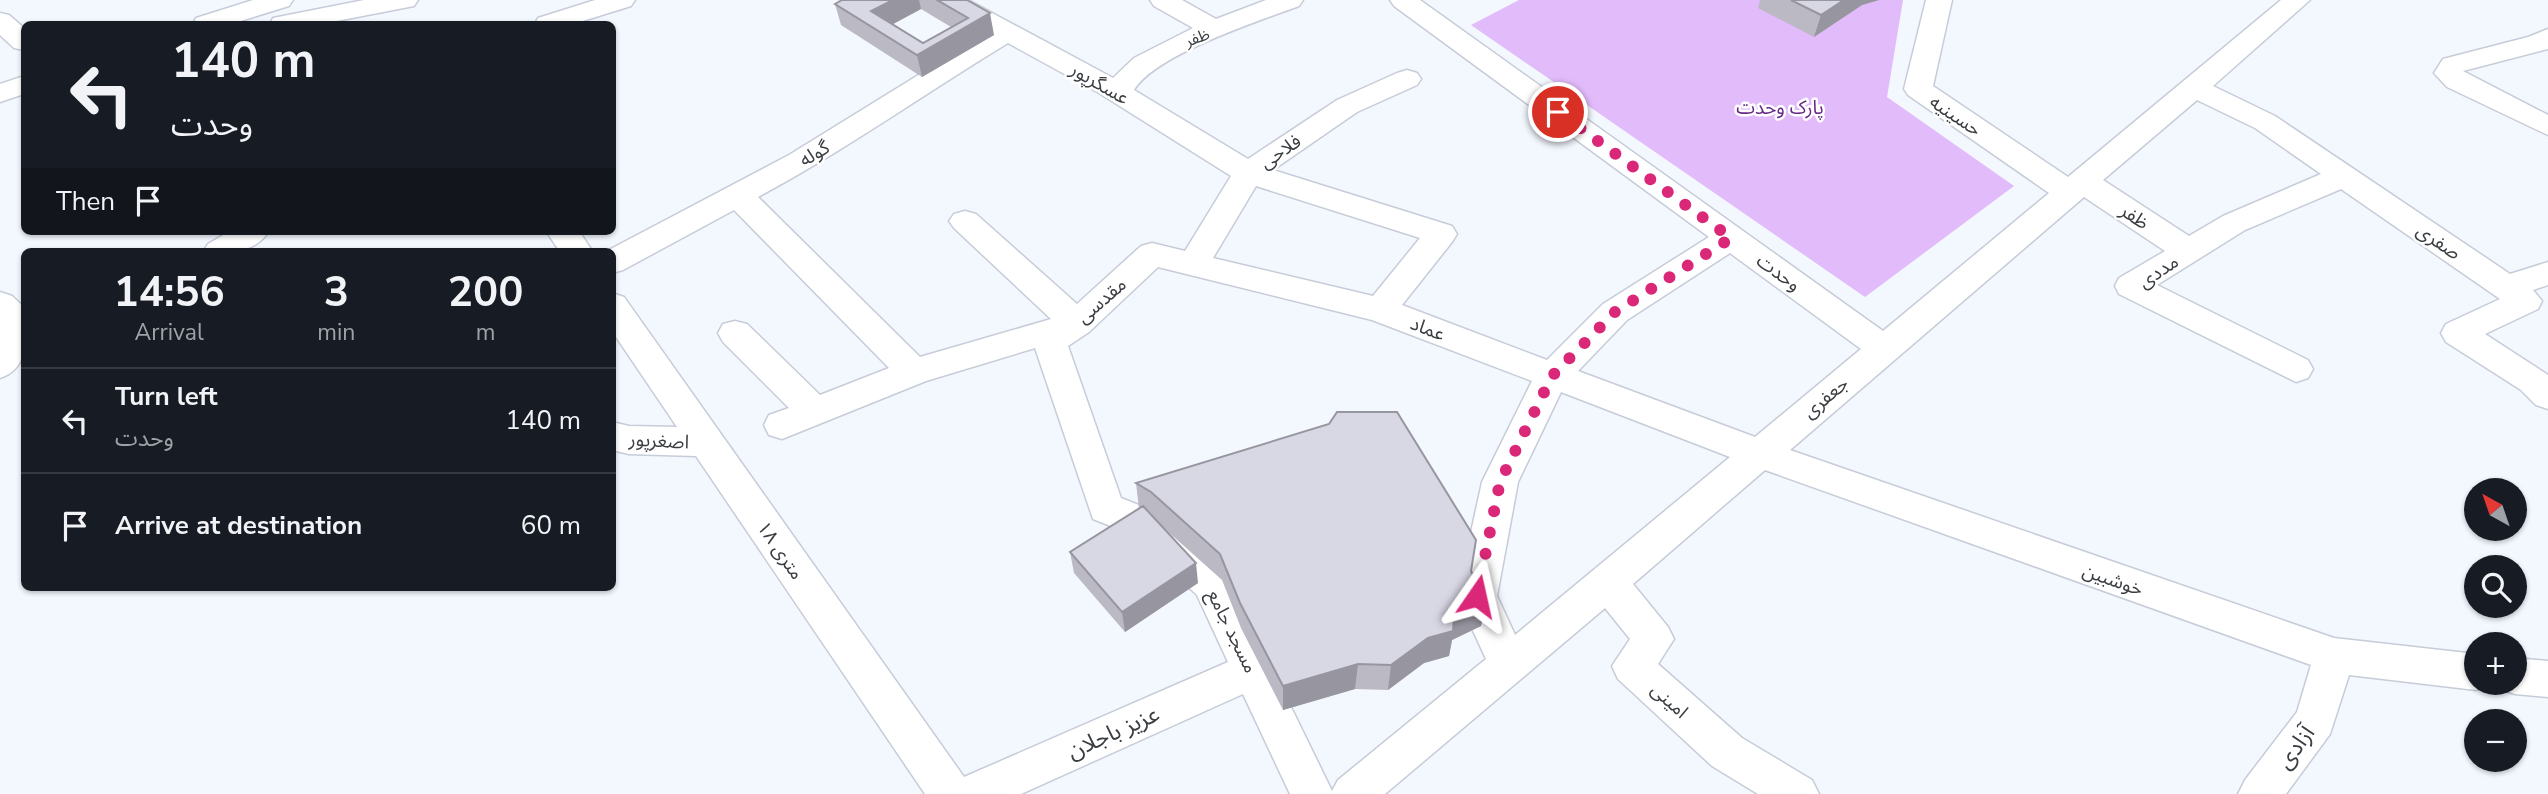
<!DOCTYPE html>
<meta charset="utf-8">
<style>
body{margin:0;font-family:"Nunito Sans","Noto Sans Arabic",sans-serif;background:#242831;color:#f1f3f6;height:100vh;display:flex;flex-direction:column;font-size:26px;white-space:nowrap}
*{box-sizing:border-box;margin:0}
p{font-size:23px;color:#9ea1a6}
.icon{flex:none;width:38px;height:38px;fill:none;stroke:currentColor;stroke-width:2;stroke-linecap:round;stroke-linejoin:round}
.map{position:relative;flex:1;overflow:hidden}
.side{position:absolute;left:21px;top:248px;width:595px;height:343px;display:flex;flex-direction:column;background:#171b24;border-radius:10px;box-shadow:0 2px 5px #0004}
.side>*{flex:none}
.top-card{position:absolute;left:21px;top:21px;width:595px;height:214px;border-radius:10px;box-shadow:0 2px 5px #0004;background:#171b24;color:#f1f3f6;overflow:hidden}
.needle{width:46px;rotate:320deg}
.tools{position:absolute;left:2464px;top:478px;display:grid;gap:14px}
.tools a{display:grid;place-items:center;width:63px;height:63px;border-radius:50%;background:#171b24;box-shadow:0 2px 5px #0004;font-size:35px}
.pin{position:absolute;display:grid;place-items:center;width:60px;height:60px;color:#fff;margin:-30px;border:4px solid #fff;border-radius:50%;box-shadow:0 2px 7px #0007}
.me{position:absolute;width:77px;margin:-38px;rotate:11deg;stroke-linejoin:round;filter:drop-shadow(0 0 5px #0008)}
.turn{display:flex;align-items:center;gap:24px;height:147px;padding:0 35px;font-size:32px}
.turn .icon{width:91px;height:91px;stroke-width:2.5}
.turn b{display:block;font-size:49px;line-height:60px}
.then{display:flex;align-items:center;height:66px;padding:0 35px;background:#0003;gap:14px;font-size:26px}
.eta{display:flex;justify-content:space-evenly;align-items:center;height:119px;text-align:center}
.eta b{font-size:42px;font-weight:700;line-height:49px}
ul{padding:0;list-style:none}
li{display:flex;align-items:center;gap:21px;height:105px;padding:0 35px;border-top:2px solid #363941}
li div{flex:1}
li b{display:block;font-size:26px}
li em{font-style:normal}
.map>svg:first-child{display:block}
</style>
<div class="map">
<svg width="2548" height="794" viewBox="0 0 2548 794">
<rect width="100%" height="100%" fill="#f3f7fe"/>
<!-- green -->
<path fill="#e2bbfb" d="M 1519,0 L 1903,0 L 1887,97 L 2014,186 L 1865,297 L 1471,25 Z"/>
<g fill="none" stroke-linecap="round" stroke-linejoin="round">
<!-- minor casing -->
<g stroke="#c6ccd8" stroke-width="3">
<g id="minor">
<path d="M 253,0 L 293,0 L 289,6 L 231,24 L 193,24 L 196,18 Z"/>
<path d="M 364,0 L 418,0 L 414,6 L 321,24 L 270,24 L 273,18 Z"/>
<path d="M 595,0 L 635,0 L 631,6 L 573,24 L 535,24 L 538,18 Z"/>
<path d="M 935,0 L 968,0 L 1113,78 L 1134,58 L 1193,28 L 1154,6 L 1150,0 L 1182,0 L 1216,19 L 1266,0 L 1303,0 L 1299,6 C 1259,21 1156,54 1134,90 L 1248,159 L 1337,100 L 1397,73 L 1407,70 L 1417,73 L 1421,79 L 1417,85 L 1357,112 L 1273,170 L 1452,226 L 1457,234 L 1452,242 L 1402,305 L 1547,360 L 1603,304 L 1709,237 L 1394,6 L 1390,0 L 1420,0 L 1883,331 L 2049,193 L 1908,95 L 1904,89 L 1926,0 L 1952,0 L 1933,86 L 2068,177 L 2281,0 L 2310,0 L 2213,86 L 2275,116 L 2510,274 L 2548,262 L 2548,285 L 2533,290 L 2542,301 L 2538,309 L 2485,334 L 2548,375 L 2548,409 L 2536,405 L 2521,390 L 2446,342 L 2441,333 L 2446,324 L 2500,299 L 2341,189 L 2245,230 L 2157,285 L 2308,360 L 2313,369 L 2308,378 L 2296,382 L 2119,294 L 2115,286 L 2119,278 L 2165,251 L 2084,197 L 1790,450 L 2334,638 L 2476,654 L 2476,682 L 2492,682 L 2476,690 L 2349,675 L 2330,734 L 2286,794 L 2238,794 L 2245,780 L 2297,712 L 2311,665 L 1765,470 L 1633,584 L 1668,627 L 1674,639 L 1658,664 L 1742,738 L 1812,780 L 1819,794 L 1758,794 L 1712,766 L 1618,679 L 1612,666 L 1630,639 L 1605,608 L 1385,794 L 1290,794 L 1243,694 L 1021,794 L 925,794 L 696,456 L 629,454 L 612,450 L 612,422 L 629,426 L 677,427 L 612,331 L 612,293 L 624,297 L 964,777 L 1228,662 L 1197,595 L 1133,535 L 1093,519 L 1035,348 L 926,381 L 782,439 L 769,435 L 764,425 L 769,415 L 789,408 L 723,342 L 718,333 L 723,324 L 735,321 L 747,324 L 820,395 L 889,368 L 734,210 L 623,270 L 612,273 L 612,252 L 605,252 L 789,155 L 988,32 L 939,6 ZM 1008,43 L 1099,93 L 1231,176 L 1185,251 L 1152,243 L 1141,246 L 1077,304 L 976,214 L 965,211 L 954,214 L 949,221 L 954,228 L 1051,319 L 920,357 L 758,197 C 844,151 924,94 1008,43 ZM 2197,100 L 2255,128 L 2321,174 L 2223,216 L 2189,236 L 2103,180 ZM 1256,186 L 1420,238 L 1373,296 L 1213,258 ZM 1730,253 L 1861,349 L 1755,437 L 1578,371 L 1627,320 ZM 1158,267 L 1372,320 L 1532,381 L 1482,482 L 1457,596 L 1486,659 L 1338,780 L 1332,791 L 1225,572 L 1159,513 L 1121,498 L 1068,346 L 1089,332 ZM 1561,392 L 1730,457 L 1515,635 L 1497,596 L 1518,482 Z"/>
<path d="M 0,13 L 9,15 L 24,28 L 24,50 L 14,48 L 0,35 Z"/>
<path d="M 2548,29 L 2548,49 L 2463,71 L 2548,115 L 2548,135 L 2447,87 L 2434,73 L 2443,59 L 2528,37 Z"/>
<path d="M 24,76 L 24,94 L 0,102 L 0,84 Z"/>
<path d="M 230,231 L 269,231 C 254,255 228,252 203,252 L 208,244 Z"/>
<path d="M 546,231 L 579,231 L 593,252 L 560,252 Z"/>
<path d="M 0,292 L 12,296 L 24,307 C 24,334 32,368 0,378 Z"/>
<path d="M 2515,658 L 2548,661 L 2548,697 L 2515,694 L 2500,689 L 2498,682 L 2515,682 Z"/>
</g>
</g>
<!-- minor -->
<use href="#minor" fill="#fff" fill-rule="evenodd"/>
</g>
<!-- wall -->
<g fill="#bab9c4" fill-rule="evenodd">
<path d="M 842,0 L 967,0 L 994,35 L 922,77 L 841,25 L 835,4 ZM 921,9 L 951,27 L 923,43 L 893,24 Z"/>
<path d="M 1760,0 L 1879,0 L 1862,5 L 1814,37 L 1758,8 Z"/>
<path d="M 1136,483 L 1471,571 L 1487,600 L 1481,626 L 1452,640 L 1449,656 L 1424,663 L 1388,690 L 1355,689 L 1283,710 L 1241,628 L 1222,580 L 1156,521 L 1198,583 L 1125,632 L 1074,573 L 1070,552 L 1139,509 Z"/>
</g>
<!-- shaded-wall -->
<g fill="#9796a0">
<path d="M 893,0 L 919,0 L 921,9 L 880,31 L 871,11 Z"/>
<path d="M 1844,0 L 1879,0 L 1862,5 L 1814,37 L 1821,15 Z"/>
<path d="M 990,13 L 994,35 L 922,77 L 917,55 Z"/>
<path d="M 1196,563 L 1198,583 L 1125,632 L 1122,612 Z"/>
<path d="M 1487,600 L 1481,626 L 1452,640 L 1449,656 L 1424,663 L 1388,690 L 1391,665 L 1454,616 Z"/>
<path d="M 1358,664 L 1355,689 L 1283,710 L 1283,686 Z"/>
</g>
<!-- building -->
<g fill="#d8d7e4" stroke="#9796a0" stroke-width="2">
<path d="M 842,0 L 893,0 L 871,11 L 923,43 L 968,18 L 937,0 L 967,0 L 990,13 L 917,55 L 835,4 Z"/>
<path d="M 1791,0 L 1844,0 L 1821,15 Z"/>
<path d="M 1337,412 L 1397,412 L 1476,540 L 1471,571 L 1487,600 L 1454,616 L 1453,631 L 1428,638 L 1391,665 L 1358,664 L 1283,686 L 1240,603 L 1220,554 L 1151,492 L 1136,483 L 1329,424 Z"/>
<path d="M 1143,506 L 1196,563 L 1122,612 L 1070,552 Z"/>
</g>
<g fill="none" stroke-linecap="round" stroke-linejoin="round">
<!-- route -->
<path stroke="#db2777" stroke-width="12" stroke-dasharray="0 21.6" d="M 1477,596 L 1500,482 L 1552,376 L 1615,312 L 1731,238 L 1558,112"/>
</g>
<g text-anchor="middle" stroke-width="5" stroke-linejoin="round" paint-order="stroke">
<!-- far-street labels -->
<g font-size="16" fill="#3a3d41" stroke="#fff">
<text transform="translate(1197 37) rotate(-21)" y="6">ظفر</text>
</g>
<!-- street labels -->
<g font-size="19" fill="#3a3d41" stroke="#fff">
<text transform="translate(1100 83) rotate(30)" y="7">عسگرپور</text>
<text transform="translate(1956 115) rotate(34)" y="7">حسینیه</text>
<text transform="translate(1280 151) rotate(-34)" y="7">فلاحی</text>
<text transform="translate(814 153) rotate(-31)" y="7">گوله</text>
<text transform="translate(2135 216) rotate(34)" y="7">ظفر</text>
<text transform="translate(2439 241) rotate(34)" y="7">صفری</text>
<text transform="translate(2158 271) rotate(-34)" y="7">مددی</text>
<text transform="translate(1779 272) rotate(36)" y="7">وحدت</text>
<text transform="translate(1101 300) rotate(-41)" y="7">مقدسی</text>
<text transform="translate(1428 328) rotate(21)" y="7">عماد</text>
<text transform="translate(1825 397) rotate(-40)" y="7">جعفری</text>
<text transform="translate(659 440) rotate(3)" y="7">اصغرپور</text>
<text transform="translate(781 550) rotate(55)" y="7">۱۸ متری</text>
<text transform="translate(2113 579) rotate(19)" y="7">خوشبین</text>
<text transform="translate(1233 631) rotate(64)" y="7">مسجد جامع</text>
<text transform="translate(1670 700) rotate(42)" y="7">امینی</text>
</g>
<!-- park labels -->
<g font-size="19" fill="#652884" stroke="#fff">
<text x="1780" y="114">پارک وحدت</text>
</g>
<!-- near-street labels -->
<g font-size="23" fill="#3a3d41" stroke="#fff">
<text transform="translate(1113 732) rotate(-24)" y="8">عزیز باجلان</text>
<text transform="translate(2295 747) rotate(-54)" y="8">آزادی</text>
</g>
</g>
</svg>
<div class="tools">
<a><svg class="needle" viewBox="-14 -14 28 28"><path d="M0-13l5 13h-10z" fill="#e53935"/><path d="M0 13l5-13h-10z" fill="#9ea1a6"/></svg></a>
<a><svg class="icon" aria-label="search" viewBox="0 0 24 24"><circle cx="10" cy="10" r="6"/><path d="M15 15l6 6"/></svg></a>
<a>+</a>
<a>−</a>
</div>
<div class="pin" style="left:1558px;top:112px;background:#d93025"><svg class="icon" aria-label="arrive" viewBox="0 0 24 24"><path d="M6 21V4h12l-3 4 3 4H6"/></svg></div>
<svg class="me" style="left:1477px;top:596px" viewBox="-20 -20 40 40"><path d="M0-17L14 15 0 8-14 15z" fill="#db2777" stroke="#fff" stroke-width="4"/></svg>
<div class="top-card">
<div class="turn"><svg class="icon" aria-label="left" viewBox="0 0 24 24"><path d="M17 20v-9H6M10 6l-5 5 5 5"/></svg><div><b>140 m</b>وحدت</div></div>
<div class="then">Then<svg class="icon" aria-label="arrive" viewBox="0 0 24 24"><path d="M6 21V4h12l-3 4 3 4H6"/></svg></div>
</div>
<section class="side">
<div class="eta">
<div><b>14:56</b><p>Arrival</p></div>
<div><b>3</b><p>min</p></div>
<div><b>200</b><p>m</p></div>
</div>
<ul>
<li><svg class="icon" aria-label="left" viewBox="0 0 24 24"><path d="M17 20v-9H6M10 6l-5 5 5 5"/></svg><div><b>Turn left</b><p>وحدت</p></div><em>140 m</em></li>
<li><svg class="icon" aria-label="arrive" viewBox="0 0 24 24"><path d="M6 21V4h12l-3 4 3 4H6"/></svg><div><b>Arrive at destination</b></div><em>60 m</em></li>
</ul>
</section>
</div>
